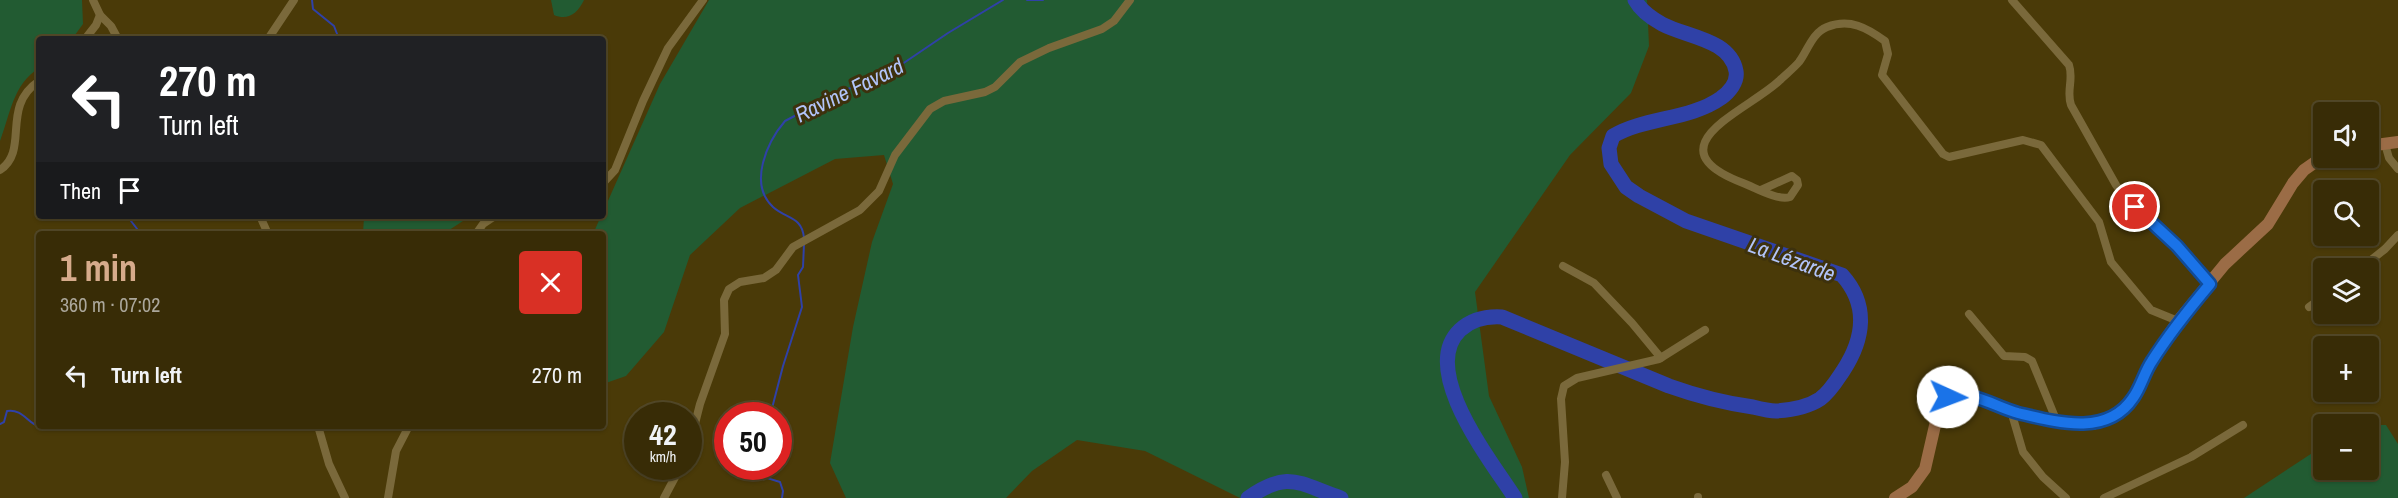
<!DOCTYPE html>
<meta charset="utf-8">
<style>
body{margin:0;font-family:"Archivo Narrow",sans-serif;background:#433814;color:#f1f3f6;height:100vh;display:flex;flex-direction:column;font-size:22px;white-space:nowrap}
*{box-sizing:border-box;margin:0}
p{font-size:20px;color:#aba79b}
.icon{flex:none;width:33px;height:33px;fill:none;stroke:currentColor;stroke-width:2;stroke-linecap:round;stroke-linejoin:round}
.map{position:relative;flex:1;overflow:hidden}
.side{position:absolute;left:36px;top:231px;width:570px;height:198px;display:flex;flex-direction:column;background:#382c06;border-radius:6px;box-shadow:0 2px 4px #0004,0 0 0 2px #524828}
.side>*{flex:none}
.banner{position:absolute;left:36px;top:36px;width:570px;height:183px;border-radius:6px;box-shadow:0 2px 4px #0004,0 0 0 2px #524828;background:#202124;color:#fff;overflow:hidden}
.fabs{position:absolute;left:2313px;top:102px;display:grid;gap:12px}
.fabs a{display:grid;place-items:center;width:66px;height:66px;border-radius:6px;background:#382c06;box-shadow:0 2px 4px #0004,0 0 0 2px #524828;font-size:30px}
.speed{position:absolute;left:624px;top:402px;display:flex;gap:12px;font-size:30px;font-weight:700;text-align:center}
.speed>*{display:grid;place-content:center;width:78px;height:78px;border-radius:50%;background:#382c06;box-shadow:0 2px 4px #0004,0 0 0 2px #524828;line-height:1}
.speed small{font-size:15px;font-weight:400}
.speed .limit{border:9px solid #d22;background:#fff;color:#111}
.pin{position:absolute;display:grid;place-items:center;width:51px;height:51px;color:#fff;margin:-26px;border:3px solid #fff;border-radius:50%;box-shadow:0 2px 6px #0007}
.me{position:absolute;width:66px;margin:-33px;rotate:92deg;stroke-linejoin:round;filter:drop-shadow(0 0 4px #0008)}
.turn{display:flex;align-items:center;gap:21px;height:126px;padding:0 24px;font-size:27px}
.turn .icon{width:78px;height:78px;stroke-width:2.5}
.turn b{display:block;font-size:42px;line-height:51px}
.then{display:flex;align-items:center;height:57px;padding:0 24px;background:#0003;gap:12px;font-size:22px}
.round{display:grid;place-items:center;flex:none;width:63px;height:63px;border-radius:6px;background:#433814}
.summary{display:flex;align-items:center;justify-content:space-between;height:102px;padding:0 24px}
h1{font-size:36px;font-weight:700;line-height:45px;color:#d6ab8b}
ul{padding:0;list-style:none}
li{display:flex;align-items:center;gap:18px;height:84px;padding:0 24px}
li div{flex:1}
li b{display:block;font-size:22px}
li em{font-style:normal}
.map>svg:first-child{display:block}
</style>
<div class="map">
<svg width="2398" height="498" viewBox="0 0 2398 498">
<rect width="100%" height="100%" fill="#4a3a08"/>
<!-- green -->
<g fill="#225b32">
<path d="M 0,0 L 82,0 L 83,24 L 72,39 L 39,39 L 39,68 C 13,84 10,115 0,141 Z"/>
<path d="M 551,0 L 584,0 C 578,13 568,21 554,15 Z"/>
<path d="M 709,0 L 1647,0 L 1649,46 L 1631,93 L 1570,155 L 1475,292 L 1489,396 L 1522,467 L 1529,498 L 1240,498 L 1145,451 L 1077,440 L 1032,471 L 1006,498 L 846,498 L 830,463 L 853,327 L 872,242 L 893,184 L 884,155 L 835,159 L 740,208 L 690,255 L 664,332 L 626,376 L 603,384 L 603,234 L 593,234 L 601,216 L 603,216 L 603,212 L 660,84 Z"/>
<path d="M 364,216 L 466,216 L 466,219 L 443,234 L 363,234 Z"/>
<path d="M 2369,425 L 2386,425 L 2398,444 L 2398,498 L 2244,498 L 2323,446 L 2324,470 L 2368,470 Z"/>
</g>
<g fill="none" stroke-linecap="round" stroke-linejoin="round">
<!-- stream -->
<g stroke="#2f41a7" stroke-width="2">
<path d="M 312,0 L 313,9 L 334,26 L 339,39"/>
<path d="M 1027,0 L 1043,0"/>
<path d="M 132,216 L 131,221 L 141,234"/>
<path d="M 804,238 C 802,216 786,219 773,207 C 748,184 767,142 785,121 L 842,91 L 883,77 L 948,33 L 1003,0"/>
<path d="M 770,416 L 783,366 L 802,307 L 798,275 L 803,267 L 804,244"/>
<path d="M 0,424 L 4,422 L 7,411 C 24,408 29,427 42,426"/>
<path d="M 743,466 L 744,471 L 780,482 L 783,491 L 782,498"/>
</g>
<!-- river -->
<g stroke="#2f41a7" stroke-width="15">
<path d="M 1248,498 C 1289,469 1299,484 1341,498"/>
<path d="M 1515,498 C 1492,462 1418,370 1460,330 C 1472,319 1486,316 1502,317 L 1669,386 C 1697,396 1724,403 1753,407 C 1761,409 1769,411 1776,411 C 1790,410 1808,407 1820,399 C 1830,392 1837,380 1843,371 C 1864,339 1869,305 1842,275 L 1686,221 L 1639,196 L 1626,187 L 1611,164 L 1609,148 L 1613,136 C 1645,117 1690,120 1721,98 C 1729,92 1738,82 1736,71 C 1730,39 1686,37 1662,24 C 1651,18 1641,11 1635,0"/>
</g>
<!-- minor -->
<g stroke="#7a693b" stroke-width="8">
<path d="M 2012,0 L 2069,65 C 2074,79 2066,91 2071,105 L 2116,185 L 2126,199 L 2177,246 L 2210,284"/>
<path d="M 100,15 L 111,26 L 118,39"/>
<path d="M 85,39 L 96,25 L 100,15 L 93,0"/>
<path d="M 268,39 L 294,0"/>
<path d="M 2385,144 L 2389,158 L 2398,169"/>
<path d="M 0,170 C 30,150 0,107 39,81"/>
<path d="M 603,183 L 615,170 L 643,101 L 668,48 L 703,0"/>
<path d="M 1761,190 L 1792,176 L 1797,180 L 1798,185 L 1790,197 C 1778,201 1756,188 1743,183 C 1649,147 1747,111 1779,81 C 1785,75 1793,69 1799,62 C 1808,50 1812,33 1827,27 C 1850,18 1867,28 1885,41 L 1888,54 L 1882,75 L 1943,154 L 1949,157 L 2023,140 L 2041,145 L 2099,222 L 2111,262 L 2151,310 L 2178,321"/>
<path d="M 260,216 L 268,234"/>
<path d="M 476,234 L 483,224 L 495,216"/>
<path d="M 1563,266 L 1594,283 L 1632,323 L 1661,358"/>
<path d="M 2361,268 L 2385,249 L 2398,235"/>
<path d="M 2309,307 L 2324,296"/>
<path d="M 1969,314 L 2004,356 L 2025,357 L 2032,361 L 2057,422"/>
<path d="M 2011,411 L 2023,452 L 2043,477 L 2066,498"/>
<path d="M 318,426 L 329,464 L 345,498"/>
<path d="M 688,451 L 700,404 L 725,334 L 724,300 L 729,289 L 740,282 L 764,278 L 776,270 L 793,247 L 860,210 L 879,191 L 895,155 L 930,109 L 944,101 L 985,92 L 995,87 L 1020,62 L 1049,48 L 1102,29 L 1114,21 L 1130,0"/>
<path d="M 1606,475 L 1617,498"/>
<path d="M 1698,497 L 1698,498"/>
<path d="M 388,498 L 396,451 L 409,426"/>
<path d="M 664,498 L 681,466"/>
<path d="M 1562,498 L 1565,462 L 1561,399 L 1564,386 L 1577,378 L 1659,359 L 1705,330"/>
<path d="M 2104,498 L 2191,457 L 2243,425"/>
</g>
<!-- secondary -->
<g stroke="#9b6c46" stroke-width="12">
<path d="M 2368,146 L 2398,142"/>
<path d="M 1895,498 L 1912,487 L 1925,469 L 1939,408 L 1949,397 L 1966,394 L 2011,411 L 2057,422 L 2093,424 L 2119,413 L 2134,397 L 2150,363 L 2178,321 L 2225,264 L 2268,224 L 2293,183 L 2304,170 L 2324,156"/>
</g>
</g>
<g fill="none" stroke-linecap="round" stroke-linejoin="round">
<!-- route casing -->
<g stroke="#114b97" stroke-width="15">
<path id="route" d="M 1948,397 C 1973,390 1995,407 2018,413 C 2056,422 2107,437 2133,398 C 2141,387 2144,373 2152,361 C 2169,334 2189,309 2210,284 L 2177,246 L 2135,207"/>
</g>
<!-- route -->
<use href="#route" stroke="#1a73e8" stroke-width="10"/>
</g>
<g text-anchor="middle" stroke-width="6" stroke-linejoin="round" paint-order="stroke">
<!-- water labels -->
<g font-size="22" font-style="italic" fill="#b2c4f9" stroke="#3d310d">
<text transform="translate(849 90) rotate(-26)" y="8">Ravine Favard</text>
<text transform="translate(1792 259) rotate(20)" y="8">La Lézarde</text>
</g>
</g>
</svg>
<div class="fabs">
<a><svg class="icon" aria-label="sound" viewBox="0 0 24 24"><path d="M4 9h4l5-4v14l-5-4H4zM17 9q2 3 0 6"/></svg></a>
<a><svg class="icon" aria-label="search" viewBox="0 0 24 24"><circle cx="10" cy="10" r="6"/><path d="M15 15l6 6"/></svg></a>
<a><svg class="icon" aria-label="layers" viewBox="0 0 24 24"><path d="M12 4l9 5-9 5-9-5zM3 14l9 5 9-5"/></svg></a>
<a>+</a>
<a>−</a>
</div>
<div class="speed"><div>42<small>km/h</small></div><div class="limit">50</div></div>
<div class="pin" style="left:2135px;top:207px;background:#d93025"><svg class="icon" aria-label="arrive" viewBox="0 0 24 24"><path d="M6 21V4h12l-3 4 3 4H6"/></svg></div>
<svg class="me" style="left:1948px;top:397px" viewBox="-20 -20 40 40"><circle r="19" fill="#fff"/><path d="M0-13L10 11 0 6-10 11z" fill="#1a73e8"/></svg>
<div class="banner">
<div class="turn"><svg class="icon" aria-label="left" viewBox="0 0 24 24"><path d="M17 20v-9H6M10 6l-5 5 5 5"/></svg><div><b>270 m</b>Turn left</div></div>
<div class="then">Then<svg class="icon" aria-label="arrive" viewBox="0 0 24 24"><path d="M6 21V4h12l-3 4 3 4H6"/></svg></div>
</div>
<section class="side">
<div class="summary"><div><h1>1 min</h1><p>360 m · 07:02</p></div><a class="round" style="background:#d93025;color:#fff"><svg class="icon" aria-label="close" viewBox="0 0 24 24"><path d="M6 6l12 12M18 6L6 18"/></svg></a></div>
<ul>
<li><svg class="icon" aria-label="left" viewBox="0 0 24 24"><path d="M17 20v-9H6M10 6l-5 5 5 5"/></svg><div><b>Turn left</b></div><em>270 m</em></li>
</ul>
</section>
</div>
